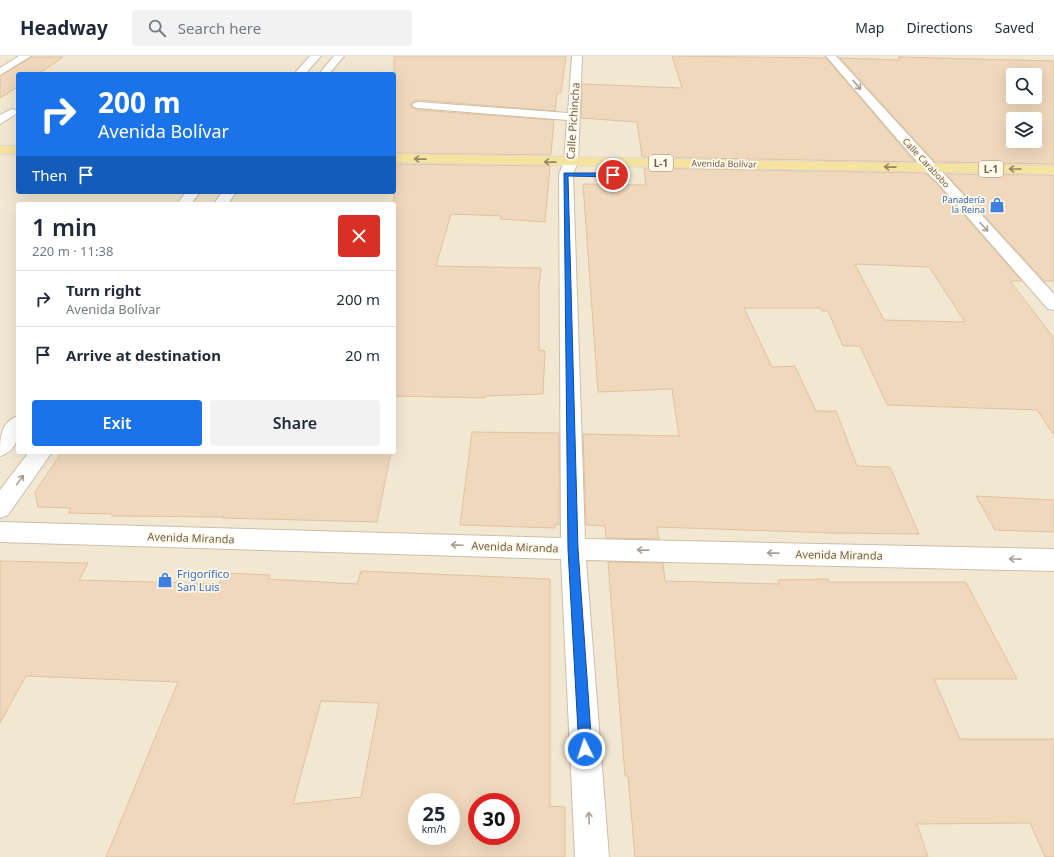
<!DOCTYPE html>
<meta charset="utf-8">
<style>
body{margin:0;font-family:"Noto Sans",sans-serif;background:#f2f2f3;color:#1f2937;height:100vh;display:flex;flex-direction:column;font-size:15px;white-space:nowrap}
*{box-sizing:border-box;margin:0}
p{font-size:13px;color:#747a83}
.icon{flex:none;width:22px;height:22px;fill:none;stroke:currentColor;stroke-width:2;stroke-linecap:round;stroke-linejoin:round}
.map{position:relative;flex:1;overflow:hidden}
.side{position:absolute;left:16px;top:146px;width:380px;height:252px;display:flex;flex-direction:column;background:#fff;border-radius:4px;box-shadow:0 4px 16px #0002}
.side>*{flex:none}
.hud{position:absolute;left:16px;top:16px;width:380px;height:122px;border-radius:4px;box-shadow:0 4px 16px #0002;background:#1a73e8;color:#fff;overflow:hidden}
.controls{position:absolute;left:1006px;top:12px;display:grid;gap:8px}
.controls a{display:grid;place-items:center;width:36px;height:36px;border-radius:4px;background:#fff;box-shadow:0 4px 16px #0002;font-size:20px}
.speed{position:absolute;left:408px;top:737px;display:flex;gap:8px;font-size:20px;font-weight:700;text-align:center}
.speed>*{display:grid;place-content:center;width:52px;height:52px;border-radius:50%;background:#fff;box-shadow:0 4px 16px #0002;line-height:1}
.speed small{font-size:10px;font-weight:400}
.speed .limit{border:6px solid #d22;background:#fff;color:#111}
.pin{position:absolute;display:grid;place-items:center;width:34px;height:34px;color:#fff;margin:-17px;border:2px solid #fff;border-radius:50%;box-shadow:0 1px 4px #0007}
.me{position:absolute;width:44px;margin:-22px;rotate:356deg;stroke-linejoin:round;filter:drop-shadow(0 0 3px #0008)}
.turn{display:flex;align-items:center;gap:14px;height:84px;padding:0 16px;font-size:18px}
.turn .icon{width:52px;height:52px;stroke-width:2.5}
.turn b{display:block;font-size:28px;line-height:34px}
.then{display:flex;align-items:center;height:38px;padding:0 16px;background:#0003;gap:8px;font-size:15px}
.round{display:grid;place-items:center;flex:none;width:42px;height:42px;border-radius:4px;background:#f2f2f3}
.summary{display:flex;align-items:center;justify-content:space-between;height:68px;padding:0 16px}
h1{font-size:24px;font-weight:600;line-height:30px}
.primary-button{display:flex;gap:8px;margin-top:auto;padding:8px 16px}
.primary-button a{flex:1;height:46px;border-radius:4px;background:#1a73e8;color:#fff;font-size:16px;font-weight:600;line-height:46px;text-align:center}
.primary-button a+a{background:#f2f2f3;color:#1f2937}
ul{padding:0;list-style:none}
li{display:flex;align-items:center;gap:12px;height:56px;padding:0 16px;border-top:1px solid #e0e1e3}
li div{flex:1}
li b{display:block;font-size:15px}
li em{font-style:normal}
header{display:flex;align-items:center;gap:24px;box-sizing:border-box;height:56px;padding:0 20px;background:#fff;border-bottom:1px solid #e0e1e3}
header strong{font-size:19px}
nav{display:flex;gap:22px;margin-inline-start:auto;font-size:14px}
.search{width:280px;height:36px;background:#f2f2f3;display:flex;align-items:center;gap:10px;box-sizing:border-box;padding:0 14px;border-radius:4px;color:#747a83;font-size:15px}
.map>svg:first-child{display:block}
</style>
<header>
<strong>Headway</strong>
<div class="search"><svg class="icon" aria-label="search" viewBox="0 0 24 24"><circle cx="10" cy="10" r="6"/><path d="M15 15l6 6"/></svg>Search here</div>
<nav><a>Map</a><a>Directions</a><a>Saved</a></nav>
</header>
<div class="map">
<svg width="1054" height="801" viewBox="0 0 1054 801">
<rect width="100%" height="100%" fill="#fbf5e3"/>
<!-- residential -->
<path fill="#f2e8d2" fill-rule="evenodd" d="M 0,0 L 1054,0 L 1054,801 L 0,801 ZM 18,18 L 394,18 L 394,136 L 18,136 ZM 1013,19 L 1035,19 L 1035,41 L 1013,41 ZM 1013,63 L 1035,63 L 1035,85 L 1013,85 ZM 18,148 L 394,148 L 394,396 L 18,396 ZM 417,746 L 451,746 L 451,780 L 417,780 ZM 477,746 L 511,746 L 511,780 L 477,780 Z"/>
<!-- building -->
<g fill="#efd8bc" stroke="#e0c29d" fill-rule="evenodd">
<path d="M 394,0 L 566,0 L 561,37 L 557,37 L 555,55 L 418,44 L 413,46 L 410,49 L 413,52 L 418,54 L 554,64 L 551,99 L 394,97 Z"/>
<path d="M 672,0 L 826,2 L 915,106 L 642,101 L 637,66 L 581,62 L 582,28 L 682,32 Z"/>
<path d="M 32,1 L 63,1 L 38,18 L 18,18 L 18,31 L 0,42 L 0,20 Z"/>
<path d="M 898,1 L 1054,5 L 1054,108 L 935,106 L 840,2 L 900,4 ZM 1013,19 L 1035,19 L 1035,41 L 1013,41 ZM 1013,63 L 1035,63 L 1035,85 L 1013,85 Z"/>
<path d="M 394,108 L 550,110 L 545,166 L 500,163 L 501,160 L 451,158 L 436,210 L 541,212 L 539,230 L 539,294 L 545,295 L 543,338 L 485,340 L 485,342 L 394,340 Z"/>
<path d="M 644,112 L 925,117 L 936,127 L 1022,225 L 1010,225 L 1054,282 L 1054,379 L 1037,354 L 887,349 L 860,290 L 843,290 L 828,255 L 822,255 L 820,252 L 744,252 L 772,311 L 795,310 L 816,355 L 836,355 L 857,410 L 890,411 L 919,478 L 833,477 L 657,471 L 659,483 L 606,482 L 605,470 L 586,469 L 583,378 L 679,380 L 672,333 L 598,336 L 583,128 L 646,129 ZM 855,208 L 929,211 L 965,266 L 884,264 Z"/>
<path d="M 946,118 L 1054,119 L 1054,225 L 1044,225 Z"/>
<path d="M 472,376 L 559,377 L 559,469 L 555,468 L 555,472 L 460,469 Z"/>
<path d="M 62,396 L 391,396 L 377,466 L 223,462 L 224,461 L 112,460 L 112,458 L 68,457 L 71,452 L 38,451 L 35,436 Z"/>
<path d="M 976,440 L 1054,444 L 1054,476 L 995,474 Z"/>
<path d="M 0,505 L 88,507 L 79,524 L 219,528 L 223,517 L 270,519 L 268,523 L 357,528 L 361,515 L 550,523 L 550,750 L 565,751 L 565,801 L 106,801 L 178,626 L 26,620 L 0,667 ZM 321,645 L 379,647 L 361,741 L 293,748 ZM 417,746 L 451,746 L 451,780 L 417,780 ZM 477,746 L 511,746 L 511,780 L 477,780 Z"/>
<path d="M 608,506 L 663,507 L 665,525 L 779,528 L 778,524 L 828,523 L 829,526 L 966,526 L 1017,623 L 934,623 L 960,683 L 1054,683 L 1054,801 L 1045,801 L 1030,767 L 917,768 L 928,801 L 635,801 L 628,720 L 625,720 Z"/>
</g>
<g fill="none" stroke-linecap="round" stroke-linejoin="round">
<!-- minor casing -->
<g stroke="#cbbeaa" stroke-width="2">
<g id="minor">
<path d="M 19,0 L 31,0 L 0,19 L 0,12 Z"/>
<path d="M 310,0 L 321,0 L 305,18 L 294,18 Z"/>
<path d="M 334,0 L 344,0 L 329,18 L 319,18 Z"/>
<path d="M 572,0 L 582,0 L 578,106 L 573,118 L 585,483 L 1054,493 L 1054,515 L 586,504 L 609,801 L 575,801 L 561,503 L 0,486 L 0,466 L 561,482 L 559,118 L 564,106 L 567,64 L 418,52 L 414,51 L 412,49 L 414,47 L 418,46 L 568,57 Z"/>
<path d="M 826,0 L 836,0 L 1054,238 L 1054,254 L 1048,253 L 937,126 L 924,114 Z"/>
<path d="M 12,53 L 16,54 L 18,56 L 16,58 L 0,68 L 0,59 Z"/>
<path d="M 186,136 L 200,136 L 191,148 L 177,148 Z"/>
<path d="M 222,136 L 236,136 L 228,148 L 214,148 Z"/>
<path d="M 18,360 C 18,378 20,394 0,400 C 0,383 0,366 18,360 Z"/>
<path d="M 29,396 L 52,396 L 8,459 L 0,462 L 0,434 Z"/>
</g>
</g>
<!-- major casing -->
<g stroke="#ddd8d4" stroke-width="2">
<g id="major">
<rect x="0" y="90" width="18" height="8"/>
<path d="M 394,98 L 1054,110 L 1054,118 L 394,106 Z"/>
</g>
</g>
<!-- minor -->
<use href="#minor" fill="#fff" fill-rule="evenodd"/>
<!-- major -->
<use href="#major" fill="#f6e49e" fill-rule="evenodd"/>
</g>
<!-- one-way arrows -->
<defs><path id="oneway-shaft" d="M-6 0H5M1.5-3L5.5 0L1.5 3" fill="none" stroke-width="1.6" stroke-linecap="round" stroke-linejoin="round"/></defs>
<g stroke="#aa9e92">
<use href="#oneway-shaft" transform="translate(857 29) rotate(49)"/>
<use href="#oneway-shaft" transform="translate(984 171) rotate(48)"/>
<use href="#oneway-shaft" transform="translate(20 424) rotate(-54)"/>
<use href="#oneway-shaft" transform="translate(457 489) rotate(-178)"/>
<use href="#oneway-shaft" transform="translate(643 494) rotate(-179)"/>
<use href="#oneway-shaft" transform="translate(773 497) rotate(-179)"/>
<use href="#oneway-shaft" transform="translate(1015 503) rotate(-179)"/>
<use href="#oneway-shaft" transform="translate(589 762) rotate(-93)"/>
</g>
<g stroke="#998663">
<use href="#oneway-shaft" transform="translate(420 103) rotate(-179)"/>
<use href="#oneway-shaft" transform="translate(550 106) rotate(-179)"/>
<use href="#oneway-shaft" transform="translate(890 111) rotate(-179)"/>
<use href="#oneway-shaft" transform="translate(1015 113) rotate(-179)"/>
</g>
<!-- route -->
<path fill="#1a73e8" stroke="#114b97" d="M 564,117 L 613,117 L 615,119 L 613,121 L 568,120 L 578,493 L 592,693 L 590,698 L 585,699 L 581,698 L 579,693 L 568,493 Z"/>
<!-- icons -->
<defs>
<g id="shop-bare" transform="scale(1.2)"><path d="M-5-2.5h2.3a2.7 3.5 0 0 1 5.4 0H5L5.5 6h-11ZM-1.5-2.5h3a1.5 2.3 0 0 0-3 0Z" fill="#3f7fe0" stroke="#fef9e9" stroke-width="2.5" paint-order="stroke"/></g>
</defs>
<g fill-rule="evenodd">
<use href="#shop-bare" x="997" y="149"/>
<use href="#shop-bare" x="165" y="524"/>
</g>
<g text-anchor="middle" stroke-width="3.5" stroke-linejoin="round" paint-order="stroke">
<!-- far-street labels -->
<g font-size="9" fill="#715e4a" stroke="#fef9e9">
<text transform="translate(926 107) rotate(47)" y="3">Calle Carabobo</text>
<text transform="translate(724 108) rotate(1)" y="3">Avenida Bolívar</text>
</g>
<!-- far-shop labels -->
<g font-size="9" fill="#366cbe" stroke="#fef9e9" text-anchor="end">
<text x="985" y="147">Panadería<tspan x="985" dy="10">la Reina</tspan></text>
</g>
<!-- shield labels -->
<g fill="#fef9e9" stroke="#9b8c7a" stroke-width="1">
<rect x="649" y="99" width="24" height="16" rx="3"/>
<rect x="979" y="105" width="24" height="16" rx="3"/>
</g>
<g font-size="10" font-weight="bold" fill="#715e4a">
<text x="661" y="111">L-1</text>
<text x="991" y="117">L-1</text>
</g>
<!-- street labels -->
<g font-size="11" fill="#715e4a" stroke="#fef9e9">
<text transform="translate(573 65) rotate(-86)" y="4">Calle Pichincha</text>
<text transform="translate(191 482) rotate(2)" y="4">Avenida Miranda</text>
<text transform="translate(515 491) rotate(2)" y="4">Avenida Miranda</text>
<text transform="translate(839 499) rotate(1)" y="4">Avenida Miranda</text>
</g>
<!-- shop labels -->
<g font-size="11" fill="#366cbe" stroke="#fef9e9" text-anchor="start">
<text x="177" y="522">Frigorífico<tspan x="177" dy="13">San Luis</tspan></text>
</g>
</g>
</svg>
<div class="controls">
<a><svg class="icon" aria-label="search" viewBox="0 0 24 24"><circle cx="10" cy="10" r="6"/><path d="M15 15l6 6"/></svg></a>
<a><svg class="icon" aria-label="layers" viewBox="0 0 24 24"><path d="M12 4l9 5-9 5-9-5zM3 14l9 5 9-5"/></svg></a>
</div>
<div class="speed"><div>25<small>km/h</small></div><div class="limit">30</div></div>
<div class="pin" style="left:613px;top:119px;background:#d93025"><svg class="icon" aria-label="arrive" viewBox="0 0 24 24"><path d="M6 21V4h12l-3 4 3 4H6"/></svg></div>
<svg class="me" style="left:585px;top:693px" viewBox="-20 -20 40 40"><circle r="17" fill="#1a73e8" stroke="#fff" stroke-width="3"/><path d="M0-11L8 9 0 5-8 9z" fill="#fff"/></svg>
<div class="hud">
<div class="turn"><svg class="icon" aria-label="right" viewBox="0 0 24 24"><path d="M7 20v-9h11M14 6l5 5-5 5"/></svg><div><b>200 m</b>Avenida Bolívar</div></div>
<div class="then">Then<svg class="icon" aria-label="arrive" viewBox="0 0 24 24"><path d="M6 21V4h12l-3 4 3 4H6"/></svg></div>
</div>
<section class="side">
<div class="summary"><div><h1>1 min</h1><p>220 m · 11:38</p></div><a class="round" style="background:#d93025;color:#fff"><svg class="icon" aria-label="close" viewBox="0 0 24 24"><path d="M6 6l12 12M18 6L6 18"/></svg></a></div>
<ul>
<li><svg class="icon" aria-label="right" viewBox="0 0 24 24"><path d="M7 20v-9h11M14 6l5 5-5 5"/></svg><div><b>Turn right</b><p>Avenida Bolívar</p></div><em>200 m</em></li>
<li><svg class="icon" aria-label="arrive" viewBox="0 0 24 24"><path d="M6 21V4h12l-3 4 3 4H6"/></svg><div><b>Arrive at destination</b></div><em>20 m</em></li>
</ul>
<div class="primary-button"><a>Exit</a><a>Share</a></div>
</section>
</div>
